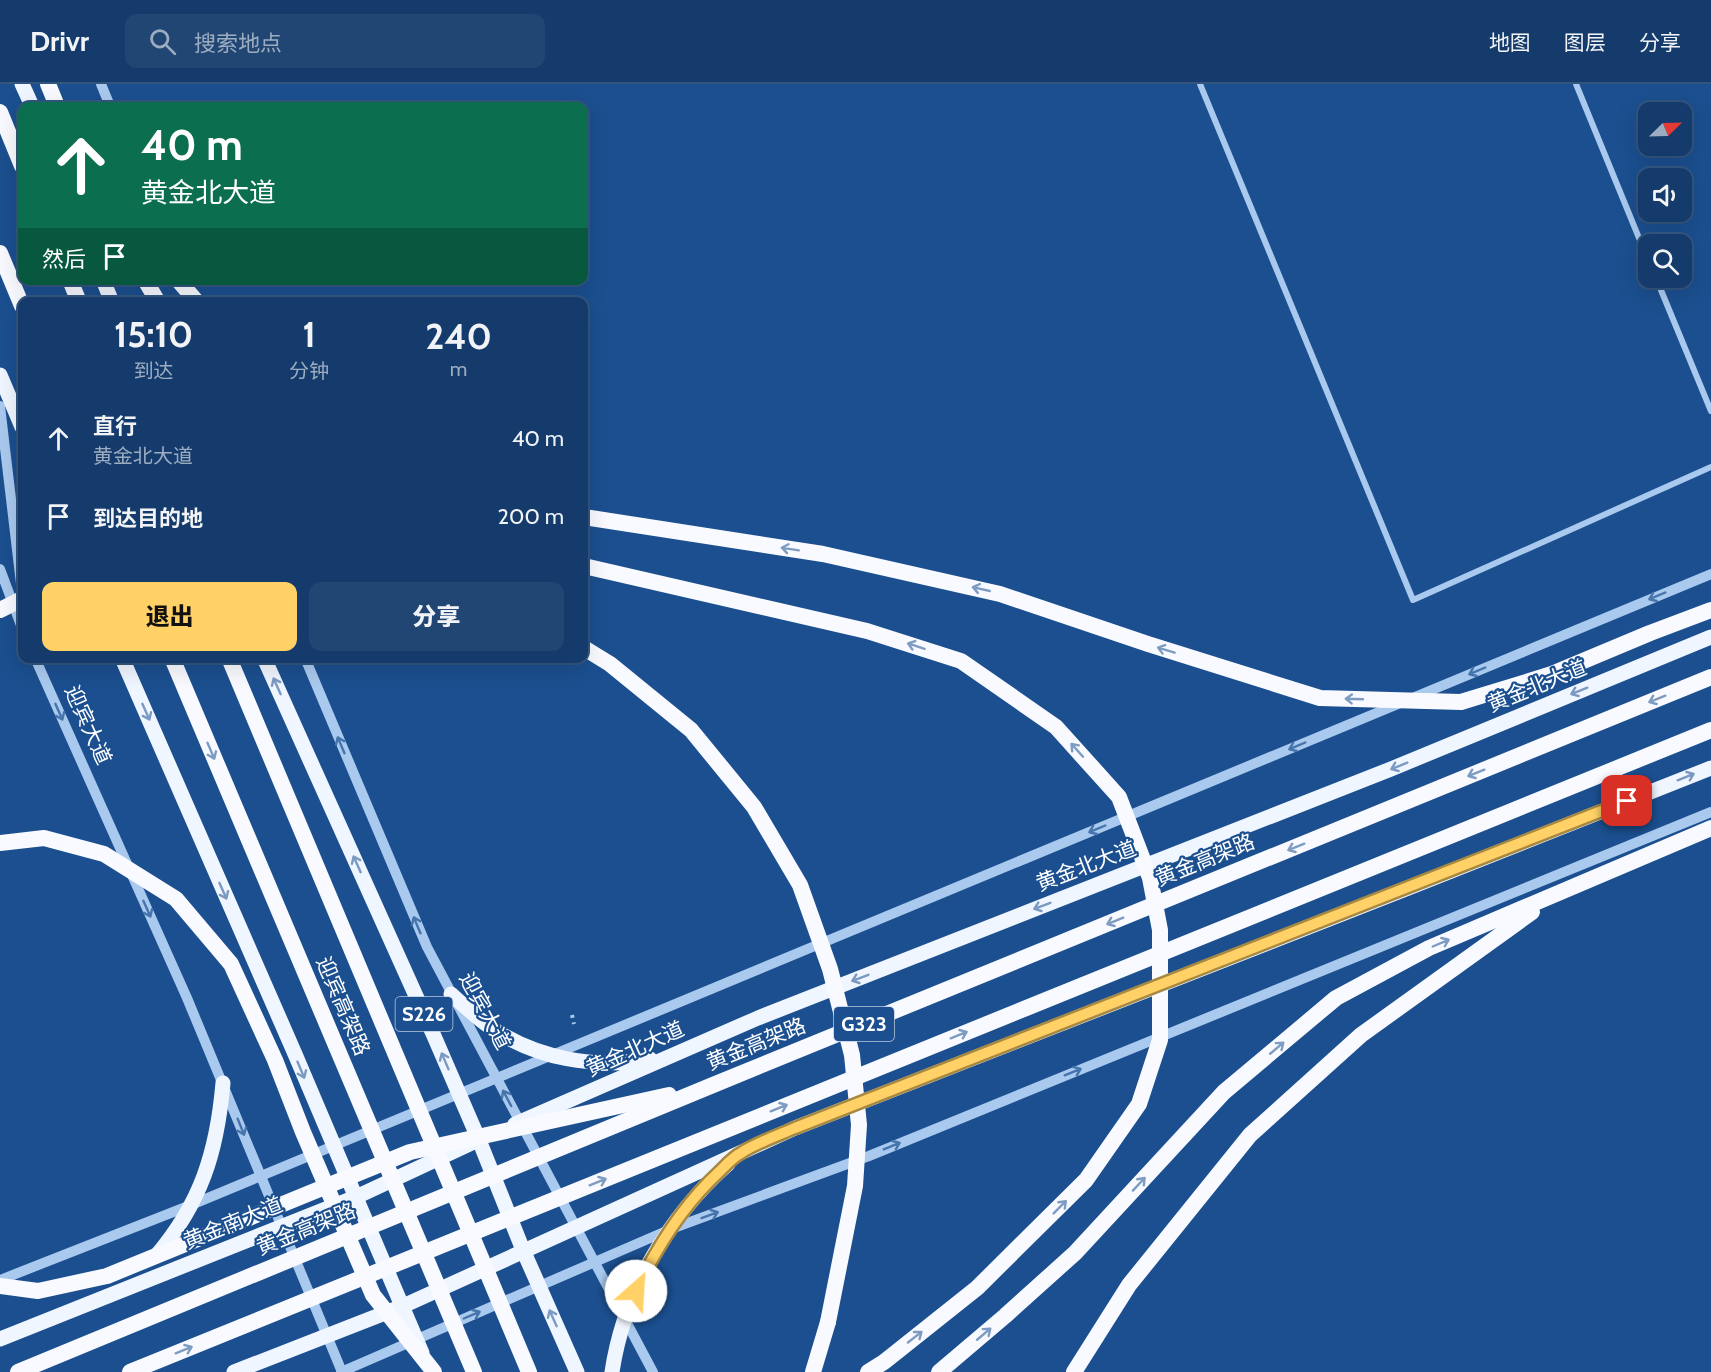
<!DOCTYPE html>
<html lang="zh">
<meta charset="utf-8">
<style>
body{margin:0;font-family:Cabin,"Noto Sans SC",sans-serif;background:#214673;color:#f1f3f6;height:100vh;display:flex;flex-direction:column;font-size:22px;white-space:nowrap}
*{box-sizing:border-box;margin:0}
p{font-size:20px;color:#9dadc1}
.icon{flex:none;width:33px;height:33px;fill:none;stroke:currentColor;stroke-width:2;stroke-linecap:round;stroke-linejoin:round}
.map{position:relative;flex:1;overflow:hidden}
.drawer{position:absolute;left:18px;top:213px;width:570px;height:366px;display:flex;flex-direction:column;background:#143b6b;border-radius:12px;box-shadow:0 6px 24px #0002,0 0 0 2px #33557e}
.drawer>*{flex:none}
.hud{position:absolute;left:18px;top:18px;width:570px;height:183px;border-radius:12px;box-shadow:0 6px 24px #0002,0 0 0 2px #33557e;background:#0b6e4f;color:#fff;overflow:hidden}
.needle{width:39px;rotate:67deg}
.buttons{position:absolute;left:1638px;top:18px;display:grid;gap:12px}
.buttons a{display:grid;place-items:center;width:54px;height:54px;border-radius:12px;background:#143b6b;box-shadow:0 6px 24px #0002,0 0 0 2px #33557e;font-size:30px}
.pin{position:absolute;display:grid;place-items:center;width:51px;height:51px;color:#fff;margin:-26px;border-radius:12px;box-shadow:0 3px 9px #0006}
.me{position:absolute;width:66px;margin:-33px;rotate:26deg;stroke-linejoin:round;filter:drop-shadow(0 0 4px #0008)}
.turn{display:flex;align-items:center;gap:21px;height:126px;padding:0 24px;font-size:27px}
.turn .icon{width:78px;height:78px;stroke-width:2.5}
.turn b{display:block;font-size:42px;line-height:51px}
.then{display:flex;align-items:center;height:57px;padding:0 24px;background:#0003;gap:12px;font-size:22px}
.eta{display:flex;justify-content:space-evenly;align-items:center;height:102px;text-align:center}
.eta b{font-size:36px;font-weight:800;line-height:42px}
.cta{display:flex;gap:12px;margin-top:auto;padding:12px 24px}
.cta a{flex:1;height:69px;border-radius:12px;background:#ffd166;color:#111;font-size:24px;font-weight:800;line-height:69px;text-align:center}
.cta a+a{background:#214673;color:#f1f3f6}
ul{padding:0;list-style:none}
li{display:flex;align-items:center;gap:18px;height:78px;padding:0 24px}
li div{flex:1}
li b{display:block;font-size:22px}
li em{font-style:normal}
header{display:flex;align-items:center;gap:36px;box-sizing:border-box;height:84px;padding:0 30px;background:#143b6b;border-bottom:2px solid #33557e}
header strong{font-size:28px}
nav{display:flex;gap:33px;margin-inline-start:auto;font-size:21px}
.search{width:420px;height:54px;background:#214673;display:flex;align-items:center;gap:15px;box-sizing:border-box;padding:0 21px;border-radius:12px;color:#9dadc1;font-size:22px}
.map>svg:first-child{display:block}
</style>
<header>
<strong>Drivr</strong>
<div class="search"><svg class="icon" aria-label="search" viewBox="0 0 24 24"><circle cx="10" cy="10" r="6"/><path d="M15 15l6 6"/></svg>搜索地点</div>
<nav><a>地图</a><a>图层</a><a>分享</a></nav>
</header>
<div class="map">
<svg width="1711" height="1288" viewBox="0 0 1711 1288">
<rect width="100%" height="100%" fill="#1b4f8f"/>
<g fill="none" stroke-linecap="round" stroke-linejoin="round">
<!-- path -->
<path stroke="#a9c9ee" stroke-width="4" stroke-dasharray="3 4.5" stroke-linecap="butt" d="M 572,931 L 574,940"/>
<!-- minor -->
<g stroke="#a9c9ee" stroke-width="6">
<path d="M 1200,0 L 1413,516 L 1711,383"/>
<path d="M 1576,0 L 1648,176"/>
<path d="M 1656,194 L 1711,327"/>
</g>
<!-- tertiary -->
<g stroke="#a9c9ee" stroke-width="10">
<path d="M 101,0 L 110,22"/>
<path d="M 0,322 L 22,508"/>
<path d="M 0,485 L 22,544"/>
<path d="M 35,574 L 187,914 L 342,1288"/>
<path d="M 305,574 L 427,863 L 653,1288"/>
<path d="M 0,1196 L 191,1121 L 1711,490"/>
<path d="M 341,1288 L 671,1145 L 869,1072 L 1711,728"/>
</g>
<!-- primary -->
<g stroke="#f0f6ff" stroke-width="15">
<path d="M 22,0 L 32,22"/>
<path d="M 103,196 L 112,218"/>
<path d="M 0,291 L 22,343"/>
<path d="M 122,574 L 295,970 L 422,1269"/>
<path d="M 264,574 L 434,952 L 479,1056 L 523,1166 L 577,1288"/>
<path d="M 451,910 C 464,922 476,933 490,943 C 537,975 595,985 650,975"/>
<path d="M 515,1040 L 758,934 L 1391,685 L 1711,553"/>
<path d="M 156,1172 C 201,1119 217,1068 223,999"/>
<path d="M 0,1255 L 356,1113 L 476,1057"/>
<path d="M 234,1288 L 403,1222 L 795,1044 L 1416,801 L 1711,684"/>
<path d="M 612,1288 C 624,1208 668,1133 728,1080"/>
</g>
<!-- trunk -->
<g stroke="#f8faff" stroke-width="16">
<path d="M 48,0 L 57,22"/>
<path d="M 0,28 L 22,82"/>
<path d="M 0,169 L 22,222"/>
<path d="M 70,196 L 79,218"/>
<path d="M 145,196 L 158,218"/>
<path d="M 813,1288 L 828,1238"/>
<path d="M 939,1288 L 1005,1232 L 1075,1169 L 1224,1008 L 1336,914 L 1429,864 L 1711,744"/>
<path d="M 1074,1288 L 1129,1201 L 1250,1051 L 1361,951 L 1532,828"/>
</g>
<!-- trunk-bridge -->
<g stroke="#f8faff" stroke-width="16">
<path d="M 178,196 L 197,218"/>
<path d="M 584,433 L 823,470 L 1000,510 L 1148,560 L 1320,614 L 1461,618 L 1552,590 L 1650,549 L 1711,526"/>
<path d="M 584,482 L 867,547 L 961,577 L 1056,643 L 1119,713 L 1150,794 L 1160,846 L 1160,956 L 1139,1020 L 1086,1096 L 977,1204 L 884,1278 L 868,1288"/>
<path d="M 0,526 L 22,515"/>
<path d="M 584,564 L 610,580 L 691,646 L 754,723 L 800,801 L 830,885 L 852,971 L 859,1041 L 855,1102 L 828,1238"/>
<path d="M 172,574 L 474,1288"/>
<path d="M 229,574 L 529,1288"/>
<path d="M 0,759 L 44,754 L 104,770 L 176,815 L 231,880 L 275,976 L 303,1048 L 373,1211 L 434,1288"/>
<path d="M 0,1202 L 38,1207 L 107,1192 L 410,1068 L 669,1011"/>
<path d="M 18,1288 L 713,1001 L 1711,593"/>
<path d="M 130,1288 L 1711,646"/>
</g>
</g>
<!-- one-way arrows -->
<defs><path id="oneway-shaft" d="M-6 0H5M1.5-3L5.5 0L1.5 3" fill="none" stroke-width="1.6" stroke-linecap="round" stroke-linejoin="round" transform="scale(1.5)"/></defs>
<g stroke="#7e9cc1">
<use href="#oneway-shaft" transform="translate(790 465) rotate(-171)"/>
<use href="#oneway-shaft" transform="translate(981 505) rotate(-167)"/>
<use href="#oneway-shaft" transform="translate(916 562) rotate(-162)"/>
<use href="#oneway-shaft" transform="translate(1166 566) rotate(-163)"/>
<use href="#oneway-shaft" transform="translate(1354 615) rotate(-178)"/>
<use href="#oneway-shaft" transform="translate(1657 615) rotate(158)"/>
<use href="#oneway-shaft" transform="translate(1077 666) rotate(-132)"/>
<use href="#oneway-shaft" transform="translate(211 667) rotate(67)"/>
<use href="#oneway-shaft" transform="translate(1476 689) rotate(158)"/>
<use href="#oneway-shaft" transform="translate(1296 763) rotate(158)"/>
<use href="#oneway-shaft" transform="translate(1115 837) rotate(158)"/>
<use href="#oneway-shaft" transform="translate(1441 859) rotate(-23)"/>
<use href="#oneway-shaft" transform="translate(959 951) rotate(-22)"/>
<use href="#oneway-shaft" transform="translate(1277 964) rotate(-40)"/>
<use href="#oneway-shaft" transform="translate(779 1024) rotate(-22)"/>
<use href="#oneway-shaft" transform="translate(598 1098) rotate(-22)"/>
<use href="#oneway-shaft" transform="translate(1139 1100) rotate(-47)"/>
<use href="#oneway-shaft" transform="translate(1060 1123) rotate(-45)"/>
<use href="#oneway-shaft" transform="translate(984 1250) rotate(-40)"/>
<use href="#oneway-shaft" transform="translate(915 1253) rotate(-38)"/>
<use href="#oneway-shaft" transform="translate(184 1266) rotate(-22)"/>
</g>
<g stroke="#4674ac">
<use href="#oneway-shaft" transform="translate(1657 512) rotate(157)"/>
<use href="#oneway-shaft" transform="translate(1477 587) rotate(157)"/>
<use href="#oneway-shaft" transform="translate(59 628) rotate(66)"/>
<use href="#oneway-shaft" transform="translate(341 661) rotate(-113)"/>
<use href="#oneway-shaft" transform="translate(1297 662) rotate(157)"/>
<use href="#oneway-shaft" transform="translate(1097 745) rotate(157)"/>
<use href="#oneway-shaft" transform="translate(147 825) rotate(66)"/>
<use href="#oneway-shaft" transform="translate(417 841) rotate(-113)"/>
<use href="#oneway-shaft" transform="translate(1073 988) rotate(-22)"/>
<use href="#oneway-shaft" transform="translate(507 1014) rotate(-118)"/>
<use href="#oneway-shaft" transform="translate(241 1043) rotate(68)"/>
<use href="#oneway-shaft" transform="translate(892 1062) rotate(-22)"/>
<use href="#oneway-shaft" transform="translate(710 1131) rotate(-20)"/>
<use href="#oneway-shaft" transform="translate(472 1231) rotate(-23)"/>
</g>
<g stroke="#7b9ac1">
<use href="#oneway-shaft" transform="translate(277 602) rotate(-114)"/>
<use href="#oneway-shaft" transform="translate(1579 607) rotate(158)"/>
<use href="#oneway-shaft" transform="translate(146 628) rotate(66)"/>
<use href="#oneway-shaft" transform="translate(1399 682) rotate(158)"/>
<use href="#oneway-shaft" transform="translate(1686 693) rotate(-22)"/>
<use href="#oneway-shaft" transform="translate(357 780) rotate(-114)"/>
<use href="#oneway-shaft" transform="translate(223 807) rotate(66)"/>
<use href="#oneway-shaft" transform="translate(1042 822) rotate(159)"/>
<use href="#oneway-shaft" transform="translate(860 894) rotate(159)"/>
<use href="#oneway-shaft" transform="translate(445 977) rotate(-113)"/>
<use href="#oneway-shaft" transform="translate(301 986) rotate(67)"/>
<use href="#oneway-shaft" transform="translate(553 1234) rotate(-114)"/>
</g>
<g fill="none" stroke-linecap="round" stroke-linejoin="round">
<!-- route casing -->
<g stroke="#a68842" stroke-width="15">
<path id="route" d="M 636,1207 C 657,1162 683,1121 720,1087 C 726,1081 733,1073 741,1069 C 756,1059 779,1051 795,1044 L 1627,717"/>
</g>
<!-- route -->
<use href="#route" stroke="#ffd166" stroke-width="10"/>
</g>
<g text-anchor="middle" stroke-width="4.5" stroke-linejoin="round" paint-order="stroke">
<!-- shield labels -->
<g fill="#1b4f8f" stroke="#bbcadd" stroke-width="1.5">
<rect x="395.5" y="913" width="57" height="34" rx="4.5"/>
<rect x="834" y="923" width="60" height="34" rx="4.5"/>
</g>
<g font-size="20" font-weight="bold" fill="#fff">
<text x="424" y="937">S226</text>
<text x="864" y="947">G323</text>
</g>
<!-- street labels -->
<g font-size="21" fill="#fff" stroke="#1b4f8f">
<text transform="translate(1537 602) rotate(-22)" y="7">黄金北大道</text>
<text transform="translate(88 641) rotate(66)" y="7">迎宾大道</text>
<text transform="translate(1205 776) rotate(-22)" y="7">黄金高架路</text>
<text transform="translate(1086 782) rotate(-21)" y="7">黄金北大道</text>
<text transform="translate(343 922) rotate(67)" y="7">迎宾高架路</text>
<text transform="translate(485 927) rotate(62)" y="7">迎宾大道</text>
<text transform="translate(756 960) rotate(-22)" y="7">黄金高架路</text>
<text transform="translate(635 965) rotate(-24)" y="7">黄金北大道</text>
<text transform="translate(233 1139) rotate(-22)" y="7">黄金南大道</text>
<text transform="translate(306 1145) rotate(-22)" y="7">黄金高架路</text>
</g>
</g>
</svg>
<div class="buttons">
<a><svg class="needle" viewBox="-14 -14 28 28"><path d="M0-13l5 13h-10z" fill="#e53935"/><path d="M0 13l5-13h-10z" fill="#9dadc1"/></svg></a>
<a><svg class="icon" aria-label="sound" viewBox="0 0 24 24"><path d="M4 9h4l5-4v14l-5-4H4zM17 9q2 3 0 6"/></svg></a>
<a><svg class="icon" aria-label="search" viewBox="0 0 24 24"><circle cx="10" cy="10" r="6"/><path d="M15 15l6 6"/></svg></a>
</div>
<div class="pin" style="left:1627px;top:717px;background:#d93025"><svg class="icon" aria-label="arrive" viewBox="0 0 24 24"><path d="M6 21V4h12l-3 4 3 4H6"/></svg></div>
<svg class="me" style="left:636px;top:1207px" viewBox="-20 -20 40 40"><circle r="19" fill="#fff"/><path d="M0-13L10 11 0 6-10 11z" fill="#ffd166"/></svg>
<div class="hud">
<div class="turn"><svg class="icon" aria-label="ahead" viewBox="0 0 24 24"><path d="M12 20V5M6 11l6-6 6 6"/></svg><div><b>40 m</b>黄金北大道</div></div>
<div class="then">然后<svg class="icon" aria-label="arrive" viewBox="0 0 24 24"><path d="M6 21V4h12l-3 4 3 4H6"/></svg></div>
</div>
<section class="drawer">
<div class="eta">
<div><b>15:10</b><p>到达</p></div>
<div><b>1</b><p>分钟</p></div>
<div><b>240</b><p>m</p></div>
</div>
<ul>
<li><svg class="icon" aria-label="ahead" viewBox="0 0 24 24"><path d="M12 20V5M6 11l6-6 6 6"/></svg><div><b>直行</b><p>黄金北大道</p></div><em>40 m</em></li>
<li><svg class="icon" aria-label="arrive" viewBox="0 0 24 24"><path d="M6 21V4h12l-3 4 3 4H6"/></svg><div><b>到达目的地</b></div><em>200 m</em></li>
</ul>
<div class="cta"><a>退出</a><a>分享</a></div>
</section>
</div>
